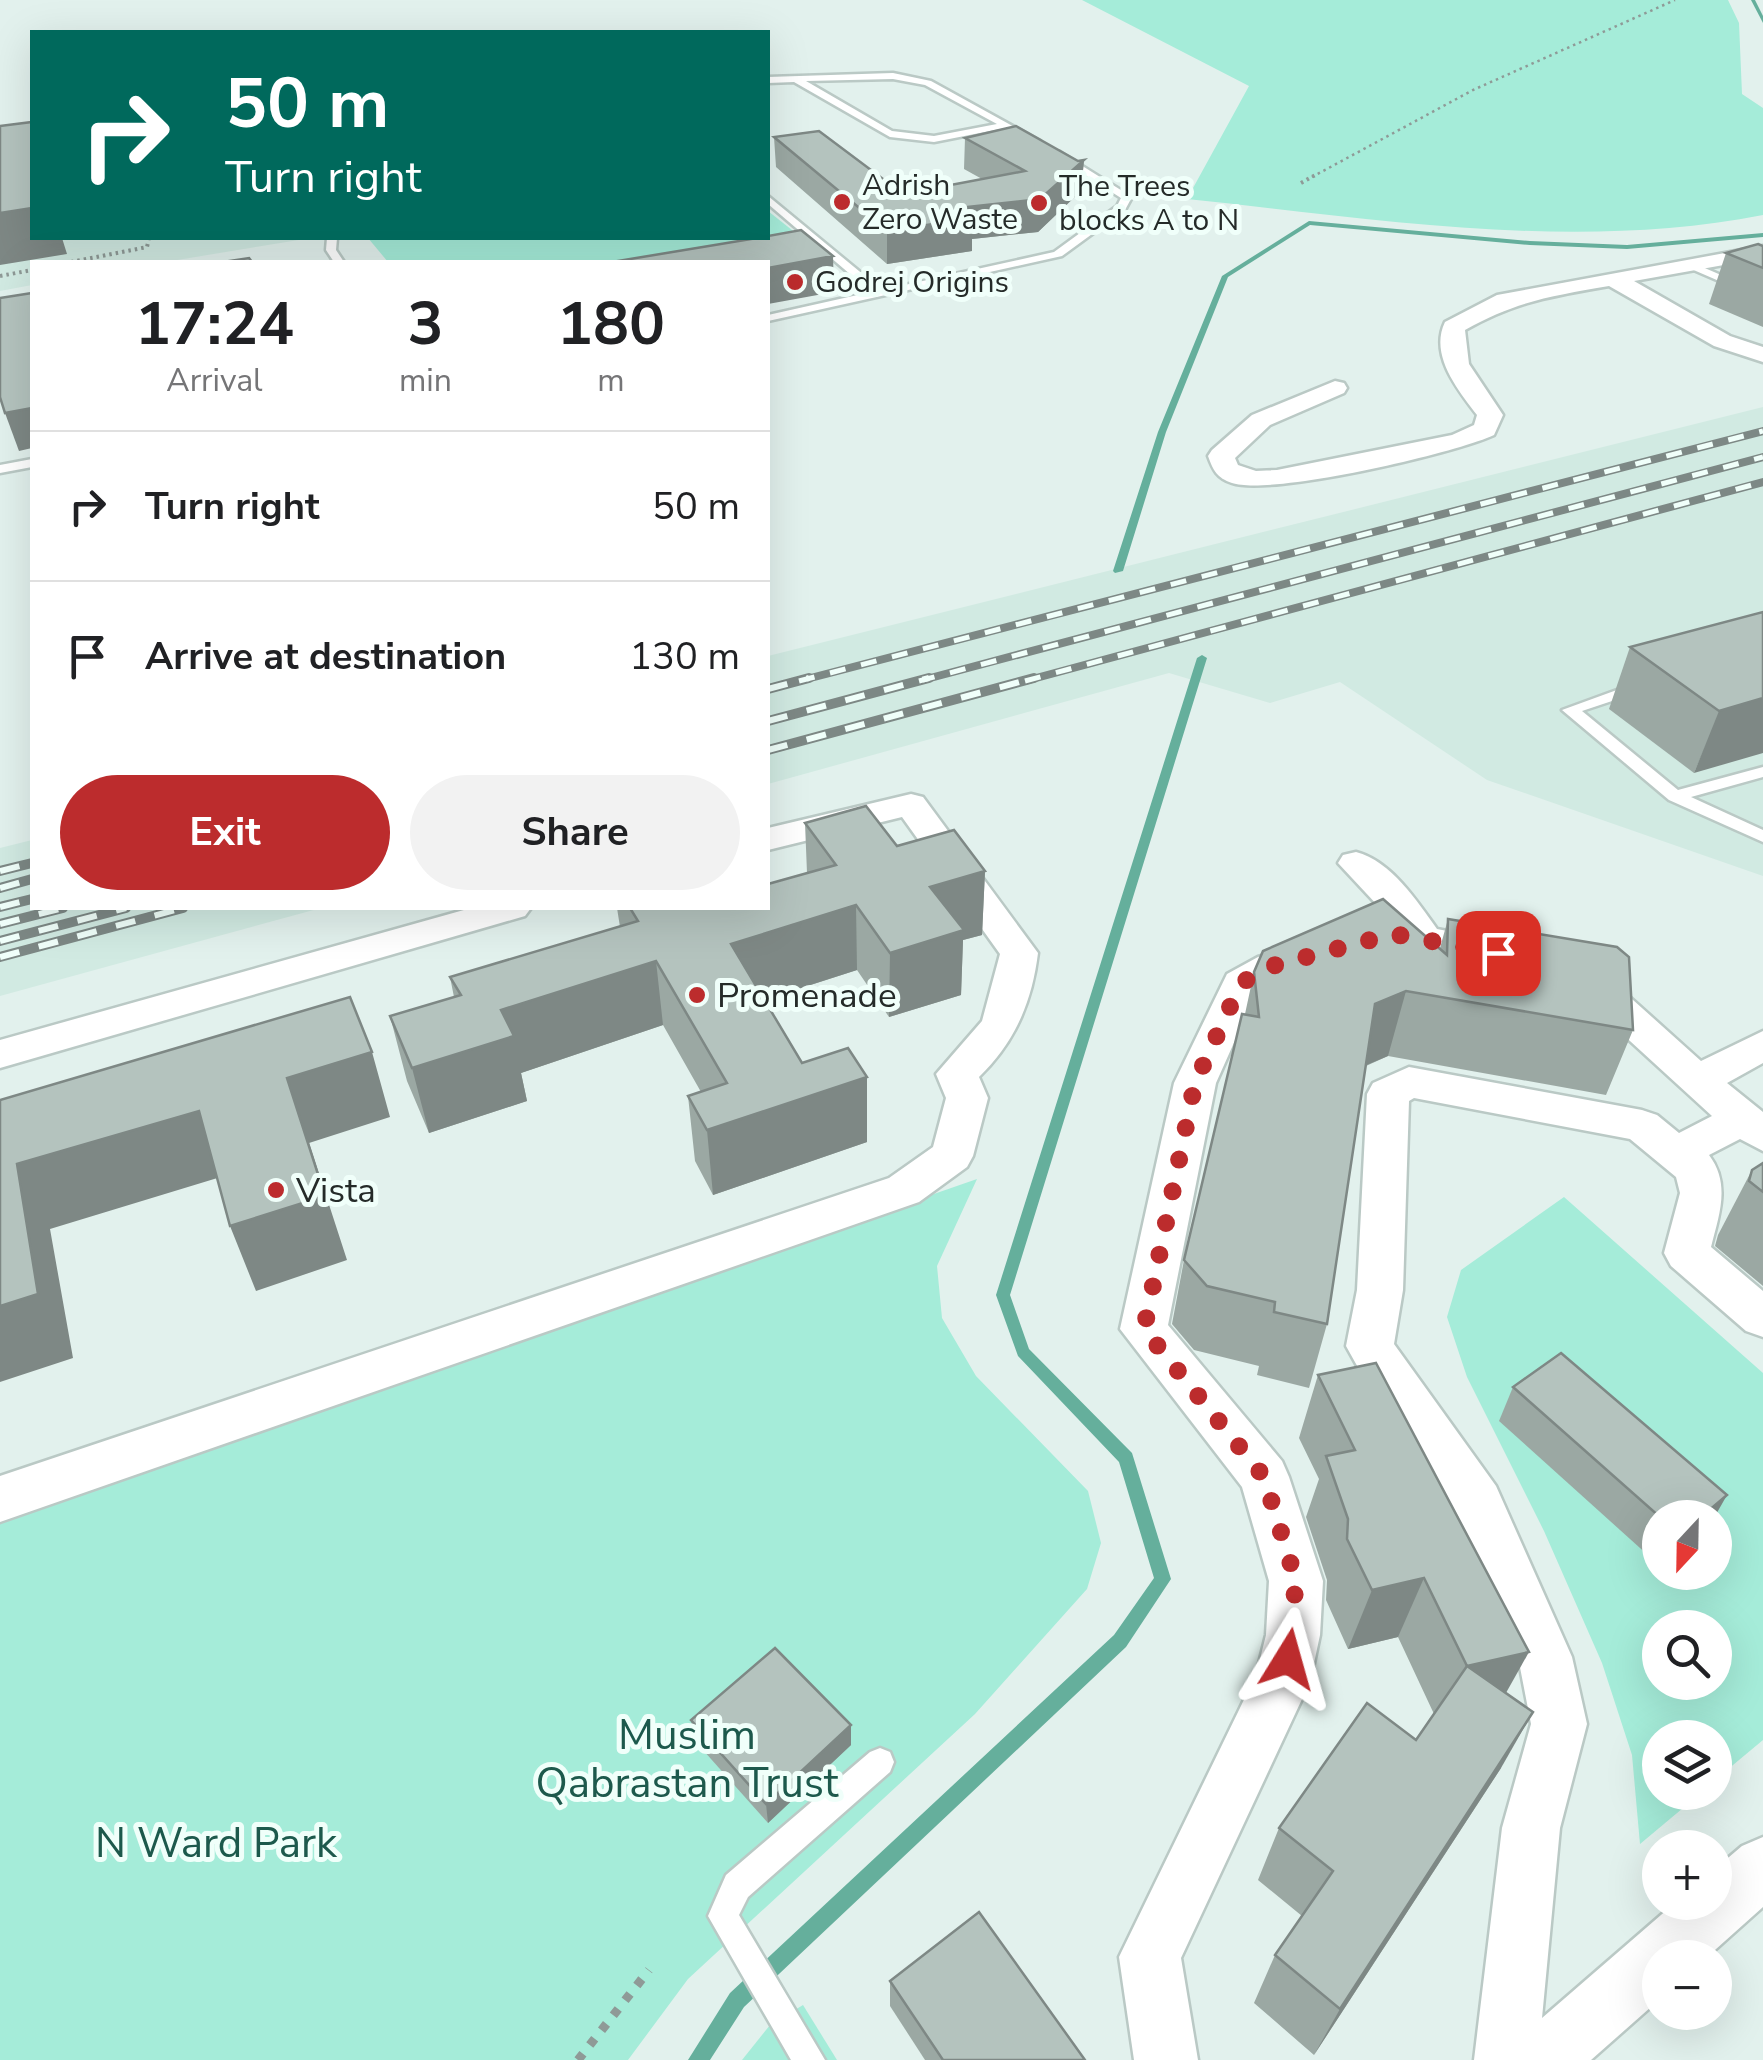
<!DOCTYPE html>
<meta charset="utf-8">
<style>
body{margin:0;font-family:"Nunito Sans",sans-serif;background:#f2f2f2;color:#202124;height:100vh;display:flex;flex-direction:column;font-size:38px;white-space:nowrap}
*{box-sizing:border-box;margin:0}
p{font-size:32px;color:#757577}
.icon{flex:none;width:55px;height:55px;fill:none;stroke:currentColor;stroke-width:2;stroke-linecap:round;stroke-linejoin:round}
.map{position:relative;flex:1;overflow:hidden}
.drawer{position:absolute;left:30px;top:260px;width:740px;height:650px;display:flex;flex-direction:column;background:#fff;border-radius:0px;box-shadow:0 10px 40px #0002}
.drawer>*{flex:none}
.top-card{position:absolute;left:30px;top:30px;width:740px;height:210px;border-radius:0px;box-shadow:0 10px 40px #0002;background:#00695c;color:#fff;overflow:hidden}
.needle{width:65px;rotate:202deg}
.controls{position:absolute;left:1642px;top:1500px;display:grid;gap:20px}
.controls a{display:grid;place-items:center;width:90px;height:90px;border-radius:50%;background:#fff;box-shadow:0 10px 40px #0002;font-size:50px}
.pin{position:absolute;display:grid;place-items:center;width:85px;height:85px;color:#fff;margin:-42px;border-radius:20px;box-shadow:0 5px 15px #0006}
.me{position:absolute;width:110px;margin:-55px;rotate:8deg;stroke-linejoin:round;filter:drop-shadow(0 0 8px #0008)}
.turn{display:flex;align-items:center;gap:35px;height:210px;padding:0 30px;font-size:45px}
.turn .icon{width:130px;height:130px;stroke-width:2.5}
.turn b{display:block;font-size:70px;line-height:85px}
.eta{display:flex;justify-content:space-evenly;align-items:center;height:170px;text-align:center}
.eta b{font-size:60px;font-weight:700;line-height:70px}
.action{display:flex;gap:20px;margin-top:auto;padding:20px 30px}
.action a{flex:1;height:115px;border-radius:60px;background:#bc2c2d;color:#fff;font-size:40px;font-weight:700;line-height:115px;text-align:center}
.action a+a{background:#f2f2f2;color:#202124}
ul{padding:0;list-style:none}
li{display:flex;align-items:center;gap:30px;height:150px;padding:0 30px;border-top:2px solid #e0e0e0}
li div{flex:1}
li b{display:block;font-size:38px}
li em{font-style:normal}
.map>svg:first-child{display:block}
</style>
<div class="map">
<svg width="1763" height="2060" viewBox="0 0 1763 2060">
<rect width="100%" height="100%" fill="#e2f1ed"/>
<!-- built -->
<g fill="#d1eae2">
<path d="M 0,128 L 32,238 L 311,238 L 165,262 L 32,262 L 32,285 L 0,291 Z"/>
<path d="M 1763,407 L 1763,876 L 1487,780 L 1340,682 L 1270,703 L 1169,673 L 768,784 L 768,656 Z"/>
<path d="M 32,840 L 32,908 L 321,908 L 0,996 L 0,848 Z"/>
</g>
<!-- green -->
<g fill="#a5ecd9" fill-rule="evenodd">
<path d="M 1082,0 L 1728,0 L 1739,23 L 1742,94 L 1763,108 L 1763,215 C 1573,252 1378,219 1187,199 L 1249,86 Z"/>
<path d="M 768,211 L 802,238 L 668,262 L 388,262 L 368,238 L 768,238 Z"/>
<path d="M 977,1179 L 937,1266 L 942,1318 L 976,1376 L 1088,1491 L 1101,1543 L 1087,1589 L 975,1714 L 688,1979 L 628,2060 L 0,2060 L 0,1519 Z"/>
<path d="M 1564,1197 L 1763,1373 L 1763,1740 L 1715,1780 L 1715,1738 L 1660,1738 L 1660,1792 L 1701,1793 L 1640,1844 L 1632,1755 L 1602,1663 L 1544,1531 L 1467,1377 L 1447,1317 L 1461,1270 ZM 1660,1518 L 1715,1518 L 1715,1572 L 1660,1572 ZM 1660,1628 L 1715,1628 L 1715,1682 L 1660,1682 Z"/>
<path d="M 803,2005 L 837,2060 L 742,2060 L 770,2025 Z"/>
</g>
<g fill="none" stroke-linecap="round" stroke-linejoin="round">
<!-- stream -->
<g fill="#65af9c" fill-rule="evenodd">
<path d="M 1751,0 L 1755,0 L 1763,16 L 1763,23 Z"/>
<path d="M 1309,221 L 1530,241 L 1627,245 L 1763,233 L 1763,237 L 1627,249 L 1530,245 L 1310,225 L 1228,277 L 1166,432 L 1123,571 L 1115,573 L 1113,571 L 1158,432 L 1222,276 Z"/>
<path d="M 1202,655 L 1207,658 L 1010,1295 L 1029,1349 L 1132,1453 L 1171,1579 L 1126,1647 L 744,2007 L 710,2060 L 688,2060 L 730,1993 L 1114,1635 L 1154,1578 L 1119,1462 L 1018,1356 L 996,1295 L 1197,658 Z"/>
</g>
<!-- lane casing -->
<g stroke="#bac9c5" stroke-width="5">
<g id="lane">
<path d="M 893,73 L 931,81 L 1040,141 L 1032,143 L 1005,128 L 934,142 L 890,137 L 794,82 L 768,83 L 768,77 ZM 893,79 L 925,85 L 997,124 L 934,136 L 892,131 L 806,81 Z"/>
<path d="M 1060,152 L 1132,197 L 1125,210 L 1062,256 L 768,321 L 768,315 L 871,292 L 768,204 L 768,196 L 882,290 L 1054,252 L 1117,206 L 1121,198 L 1057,157 Z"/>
<path d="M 327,238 L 337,238 L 336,250 L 344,262 L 334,262 L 326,250 Z"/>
<path d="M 1693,263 L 1763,293 L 1763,300 L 1689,268 L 1688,266 Z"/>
<path d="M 32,459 L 32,467 L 0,473 L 0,465 Z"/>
<path d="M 1636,683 L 1642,685 L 1642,691 L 1582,711 L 1678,790 L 1763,767 L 1763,777 L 1691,797 L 1763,830 L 1763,842 L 1669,800 L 1562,710 Z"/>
<path d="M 880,1748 L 890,1752 L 894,1762 L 890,1772 L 748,1897 L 739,1915 L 825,2060 L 791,2060 L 708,1916 L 726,1875 L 870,1752 Z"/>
</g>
</g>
<!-- street casing -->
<g stroke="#bac9c5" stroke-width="5">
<g id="street">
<path d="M 1763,246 L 1763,258 L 1634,281 L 1730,336 L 1763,347 L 1763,362 L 1714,346 L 1609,286 C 1552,296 1516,301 1465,330 L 1469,364 L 1503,415 L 1494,435 C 1453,454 1270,496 1232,483 C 1217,478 1213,470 1208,456 L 1212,450 L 1252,415 L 1335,381 L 1344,383 L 1347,388 L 1344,393 L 1270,425 L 1235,458 L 1238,465 L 1256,471 L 1277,470 L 1452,435 L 1474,425 L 1477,415 C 1458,390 1429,355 1445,322 L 1497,295 Z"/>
<path d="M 911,794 L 923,797 L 1038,953 C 1032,1002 1015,1042 979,1077 L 988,1098 L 973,1156 L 967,1167 L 919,1202 L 0,1522 L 0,1476 L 889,1178 L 933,1147 L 946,1098 L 936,1074 L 982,1021 L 1000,954 L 902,817 L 768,850 L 768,828 Z"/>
<path d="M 1356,852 C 1391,861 1417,901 1437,929 L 1509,943 L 1515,952 L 1509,961 L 1496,965 L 1393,946 L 1376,950 L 1363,947 L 1357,938 L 1363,929 L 1393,922 L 1338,863 L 1343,855 Z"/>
<path d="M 471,908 L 531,908 L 525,916 L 0,1068 L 0,1040 Z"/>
<path d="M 1300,945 L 1314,949 L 1319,958 L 1314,967 L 1286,975 L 1257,991 L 1216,1083 L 1168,1325 L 1282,1461 L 1289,1477 L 1323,1581 L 1320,1635 L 1310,1682 L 1181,1958 L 1198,2060 L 1134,2060 L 1119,1957 L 1256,1675 L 1266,1635 L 1269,1581 L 1242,1487 L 1120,1329 L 1174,1083 L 1227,974 L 1258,957 Z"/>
<path d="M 1591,976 L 1623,991 L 1701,1061 L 1763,1031 L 1763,1063 L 1727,1083 L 1763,1112 L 1763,1151 L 1740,1139 L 1709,1155 C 1731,1184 1719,1215 1711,1247 L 1763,1291 L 1763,1337 L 1746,1331 L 1671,1266 L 1664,1253 L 1680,1193 L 1676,1177 L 1630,1139 L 1414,1098 L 1409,1101 L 1403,1290 L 1394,1344 L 1496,1486 L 1572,1657 L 1587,1724 L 1560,1828 L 1542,2018 L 1676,1902 L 1715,1902 L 1715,1869 L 1742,1846 L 1763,1837 L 1763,1907 L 1706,1958 L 1660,1958 L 1660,1999 L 1591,2060 L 1474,2060 L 1502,1828 L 1531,1724 L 1518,1657 L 1458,1516 L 1375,1398 L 1346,1346 L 1357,1290 L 1367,1094 L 1373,1083 L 1409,1067 L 1642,1110 L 1657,1115 L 1679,1133 L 1712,1116 L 1595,1009 L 1577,998 L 1571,989 L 1577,980 Z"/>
</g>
</g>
<!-- path-far2 -->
<path stroke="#8f9a97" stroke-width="2.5" stroke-dasharray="2.5 4" stroke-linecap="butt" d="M 1312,177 L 1473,90 L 1675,0"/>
<!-- path-far1 -->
<g stroke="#8f9a97" stroke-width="4" stroke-dasharray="2.5 4" stroke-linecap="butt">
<path d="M 1301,183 L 1317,174"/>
<path d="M 71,262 L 147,247 L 149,238"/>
<path d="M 0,276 L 32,270"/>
</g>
<!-- path -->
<path stroke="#8f9a97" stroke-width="9" stroke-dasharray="8 11" stroke-linecap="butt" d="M 578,2060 L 649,1970"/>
<!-- lane -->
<use href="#lane" fill="#fff" fill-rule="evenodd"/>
<!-- street -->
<use href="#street" fill="#fff" fill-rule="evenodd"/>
<!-- rail-far1 casing -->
<g stroke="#7d8885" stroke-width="8">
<g id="rail-far1">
<path d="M 799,681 L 1763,431"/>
<path d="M 919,681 L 1763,457"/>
<path d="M 1025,681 L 1763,482"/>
</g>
</g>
<!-- rail casing -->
<g stroke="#7d8885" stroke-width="10">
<g id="rail">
<path d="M 768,689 L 809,678"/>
<path d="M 768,721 L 929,678"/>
<path d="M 768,750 L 1034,678"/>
<path d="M 0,871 L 32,863"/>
<path d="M 0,888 L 32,879"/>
<path d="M 0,907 L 32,899"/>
<path d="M 0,924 L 63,908"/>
<path d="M 0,941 L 126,908"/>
<path d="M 0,957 L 183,908"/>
</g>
</g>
<!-- rail-far1 -->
<use href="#rail-far1" stroke="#f0fffa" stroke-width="5" stroke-dasharray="16" stroke-linecap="butt"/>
<!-- rail -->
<use href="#rail" stroke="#f0fffa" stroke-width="6" stroke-dasharray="20" stroke-linecap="butt"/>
</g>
<!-- wall -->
<g fill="#9ba8a3">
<path d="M 774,137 L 903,194 L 940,195 L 940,187 L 982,179 L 964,169 L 965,138 L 1078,161 L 1084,160 L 1081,191 L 1038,232 L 972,239 L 972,251 L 887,264 L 776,167 Z"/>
<path d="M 1763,246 L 1763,327 L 1709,304 L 1726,253 Z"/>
<path d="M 1763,612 L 1694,773 L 1609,709 L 1630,647 Z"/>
<path d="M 805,823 L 985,871 L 982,935 L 963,940 L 961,995 L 889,1017 L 857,970 L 764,1000 L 802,1063 L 867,1077 L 867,1142 L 713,1195 L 695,1161 L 688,1096 L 701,1092 L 663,1025 L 521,1073 L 527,1101 L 429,1133 L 407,1081 L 390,1016 L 454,997 L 450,977 L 620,927 L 617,908 L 768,908 L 807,873 Z"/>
<path d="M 1448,919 L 1633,1030 L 1606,1095 L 1388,1056 L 1366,1066 L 1327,1324 L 1309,1388 L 1257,1375 L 1259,1366 L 1194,1350 L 1172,1324 L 1184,1260 L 1245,1014 L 1254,972 L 1440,948 Z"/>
<path d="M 1763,1163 L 1763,1286 L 1715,1246 L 1718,1235 L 1752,1170 Z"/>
<path d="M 1318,1375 L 1506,1693 L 1501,1768 L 1314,2055 L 1254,2003 L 1275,1955 L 1302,1916 L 1258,1880 L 1279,1828 L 1416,1740 L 1434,1714 L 1398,1637 L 1348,1649 L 1326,1600 L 1327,1580 L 1306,1517 L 1319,1479 L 1299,1438 Z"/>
<path d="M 1513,1387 L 1660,1518 L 1660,1566 L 1499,1421 Z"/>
<path d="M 691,1720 L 851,1745 L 768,1823 L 695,1741 Z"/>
<path d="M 890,1981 L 1085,2060 L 925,2060 L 890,2006 Z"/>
</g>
<!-- shaded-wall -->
<g fill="#7e8885">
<path d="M 1084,160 L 1081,191 L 1038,232 L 972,239 L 972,251 L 887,264 L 887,231 L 959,208 Z"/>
<path d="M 32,208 L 32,238 L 62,238 L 67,254 L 0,265 L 0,213 Z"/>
<path d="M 833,256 L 834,292 L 768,304 L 768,268 Z"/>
<path d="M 32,408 L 32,448 L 19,451 L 5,413 Z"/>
<path d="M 1763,698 L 1763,753 L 1694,773 L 1719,711 Z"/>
<path d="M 985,871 L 982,935 L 963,940 L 961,995 L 889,1017 L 890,953 L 930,887 Z"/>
<path d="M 856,905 L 857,970 L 736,1009 L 731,944 Z"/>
<path d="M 656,961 L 663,1025 L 521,1073 L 527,1101 L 429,1133 L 412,1068 L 501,1010 Z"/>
<path d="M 1406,991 L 1388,1056 L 1357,1069 L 1375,1004 Z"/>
<path d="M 372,1052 L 390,1117 L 309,1143 L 347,1260 L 256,1291 L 230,1226 L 287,1078 Z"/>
<path d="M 867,1077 L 867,1142 L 713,1195 L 707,1130 Z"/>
<path d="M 199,1111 L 224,1176 L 50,1229 L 73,1358 L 0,1382 L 0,1306 L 17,1164 Z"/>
<path d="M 1727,1495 L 1714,1518 L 1700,1518 Z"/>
<path d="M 1424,1578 L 1398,1637 L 1348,1649 L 1372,1590 Z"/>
<path d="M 1529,1652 L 1497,1709 L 1467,1666 Z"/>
<path d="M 1533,1712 L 1501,1768 L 1314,2055 L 1340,2009 Z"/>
<path d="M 851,1725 L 851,1745 L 768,1823 L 766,1804 Z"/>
</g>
<!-- building -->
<g fill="#b4c3be" stroke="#7e8885" stroke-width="2.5">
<path d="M 32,122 L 32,208 L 0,213 L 0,126 Z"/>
<path d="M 1016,126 L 1078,161 L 1084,160 L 1040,199 L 959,208 L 973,218 L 887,231 L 774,137 L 819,131 L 903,194 L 931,188 L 942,196 L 940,187 L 1025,171 L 965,138 Z"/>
<path d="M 801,230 L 833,256 L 768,268 L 768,262 L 612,262 L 757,238 L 768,238 L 768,236 Z"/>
<path d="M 1758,244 L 1763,246 L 1763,268 L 1726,253 Z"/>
<path d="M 249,258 L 252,262 L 223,262 Z"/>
<path d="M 32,293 L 32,408 L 5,413 L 0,397 L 0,298 Z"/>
<path d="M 1763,612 L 1763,698 L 1719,711 L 1630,647 Z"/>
<path d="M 866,806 L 897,846 L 954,830 L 985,871 L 930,887 L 964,930 L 890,953 L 856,905 L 731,944 L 802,1063 L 848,1048 L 867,1077 L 707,1130 L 688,1096 L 727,1083 L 656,961 L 501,1010 L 514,1036 L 412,1068 L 390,1016 L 461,995 L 450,977 L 638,921 L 630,908 L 768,908 L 768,884 L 836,865 L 805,823 Z"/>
<path d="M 1383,899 L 1447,955 L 1448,919 L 1617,947 L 1629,957 L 1633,1030 L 1406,991 L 1375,1004 L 1327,1324 L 1274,1312 L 1275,1302 L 1207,1286 L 1184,1260 L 1242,1014 L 1259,1017 L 1254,972 L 1263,951 Z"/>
<path d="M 350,997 L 372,1052 L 287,1078 L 325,1196 L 230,1226 L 199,1111 L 17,1164 L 38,1294 L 0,1306 L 0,1100 Z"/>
<path d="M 1763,1163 L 1763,1192 L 1749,1181 L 1752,1170 Z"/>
<path d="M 1561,1353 L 1727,1495 L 1700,1518 L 1661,1518 L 1513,1387 Z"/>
<path d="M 1376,1363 L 1529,1652 L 1467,1666 L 1424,1578 L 1372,1590 L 1347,1539 L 1348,1519 L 1326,1456 L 1355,1450 L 1318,1375 Z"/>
<path d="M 775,1648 L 851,1725 L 766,1804 L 691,1720 Z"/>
<path d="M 1467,1666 L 1533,1712 L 1340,2009 L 1275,1955 L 1333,1871 L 1279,1828 L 1367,1703 L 1416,1740 Z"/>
<path d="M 979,1912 L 1085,2060 L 943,2060 L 890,1981 Z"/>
</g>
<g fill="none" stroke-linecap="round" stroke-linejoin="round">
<!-- route -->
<path stroke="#bc2c2d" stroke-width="18" stroke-dasharray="0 32.4" d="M 1288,1659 L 1296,1581 L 1264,1477 L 1144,1329 L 1195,1083 L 1241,983 L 1272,966 L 1393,934 L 1498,953"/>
</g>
<!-- markers -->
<g fill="#bc2c2d" stroke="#f0fffa" stroke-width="4">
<circle cx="842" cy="202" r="10"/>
<circle cx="1039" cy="203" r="10"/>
<circle cx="795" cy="282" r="10"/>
<circle cx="697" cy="995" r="10"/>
<circle cx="276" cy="1190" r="10"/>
</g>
<g text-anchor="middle" stroke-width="10" stroke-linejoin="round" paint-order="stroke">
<!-- far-poi labels -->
<g font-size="30" fill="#252b29" stroke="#f0fffa" text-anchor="start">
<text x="862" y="195">Adrish<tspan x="862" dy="34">Zero Waste</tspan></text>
<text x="1059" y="196">The Trees<tspan x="1059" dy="34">blocks A to N</tspan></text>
<text x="815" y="292">Godrej Origins</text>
</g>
<!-- poi labels -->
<g font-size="35" fill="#252b29" stroke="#f0fffa" text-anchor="start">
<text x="717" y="1007">Promenade</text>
<text x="296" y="1202">Vista</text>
</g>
<!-- near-park labels -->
<g font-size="42" fill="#1d594c" stroke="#f0fffa">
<text x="687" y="1749">Muslim<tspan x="687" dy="48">Qabrastan Trust</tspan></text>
<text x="216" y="1857">N Ward Park</text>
</g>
</g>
</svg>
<div class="controls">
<a><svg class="needle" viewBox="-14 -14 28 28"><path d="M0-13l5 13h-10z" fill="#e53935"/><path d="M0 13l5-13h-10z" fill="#757577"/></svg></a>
<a><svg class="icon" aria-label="search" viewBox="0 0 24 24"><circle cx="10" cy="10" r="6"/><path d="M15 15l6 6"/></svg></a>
<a><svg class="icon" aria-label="layers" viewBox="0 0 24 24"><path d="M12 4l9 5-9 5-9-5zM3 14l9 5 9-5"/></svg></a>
<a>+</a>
<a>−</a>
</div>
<div class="pin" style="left:1498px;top:953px;background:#d93025"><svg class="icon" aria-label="arrive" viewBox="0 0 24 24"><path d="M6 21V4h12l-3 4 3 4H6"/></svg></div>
<svg class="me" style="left:1288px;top:1659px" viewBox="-20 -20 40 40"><path d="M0-17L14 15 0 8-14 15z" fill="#bc2c2d" stroke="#fff" stroke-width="4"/></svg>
<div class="top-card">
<div class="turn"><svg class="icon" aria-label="right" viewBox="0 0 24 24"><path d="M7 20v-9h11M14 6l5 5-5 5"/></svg><div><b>50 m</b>Turn right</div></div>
</div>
<section class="drawer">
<div class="eta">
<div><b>17:24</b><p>Arrival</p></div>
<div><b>3</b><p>min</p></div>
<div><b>180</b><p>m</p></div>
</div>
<ul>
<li><svg class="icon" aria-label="right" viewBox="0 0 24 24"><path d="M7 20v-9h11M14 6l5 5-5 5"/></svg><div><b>Turn right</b></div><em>50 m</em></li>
<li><svg class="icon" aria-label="arrive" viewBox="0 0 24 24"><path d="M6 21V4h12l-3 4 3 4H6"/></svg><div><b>Arrive at destination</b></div><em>130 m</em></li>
</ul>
<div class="action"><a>Exit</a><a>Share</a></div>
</section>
</div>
